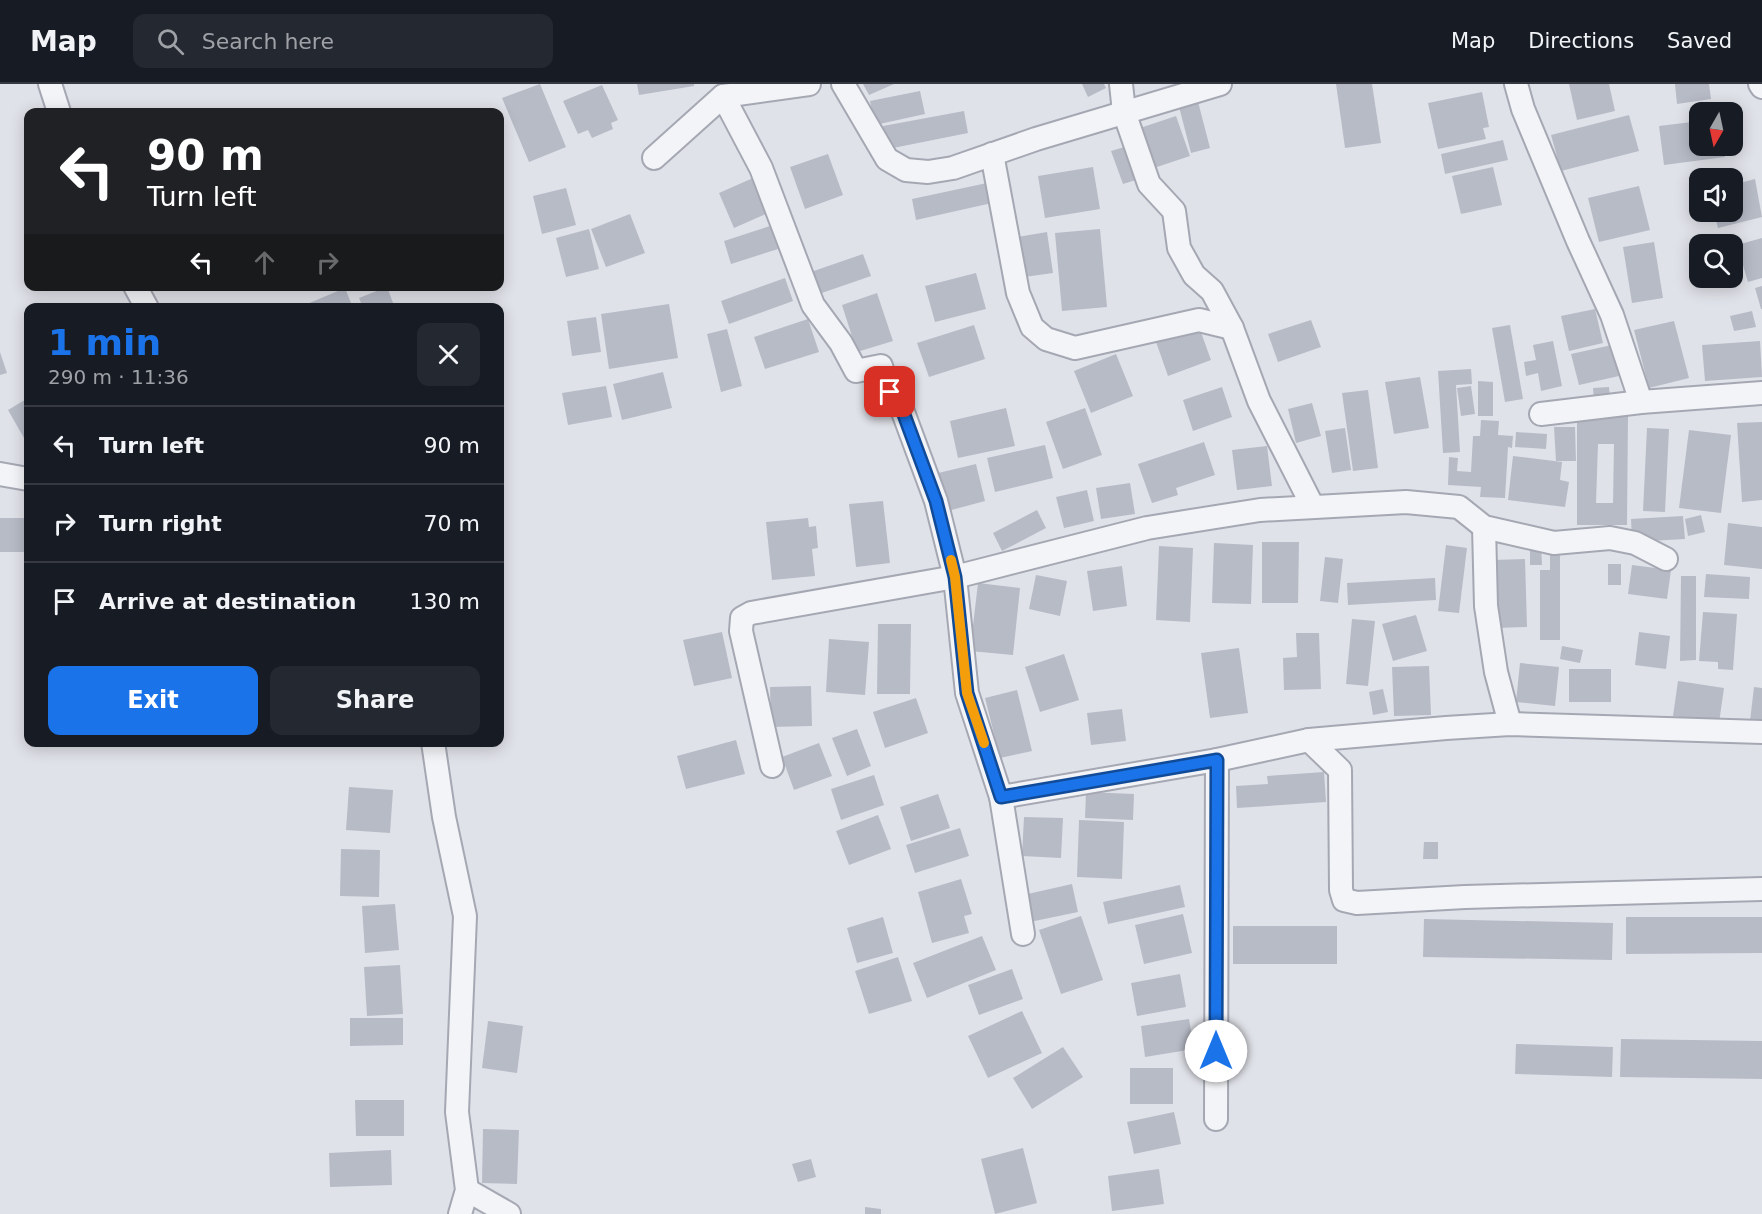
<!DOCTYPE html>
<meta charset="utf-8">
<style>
body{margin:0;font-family:"DejaVu Sans",sans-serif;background:#242831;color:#f1f3f6;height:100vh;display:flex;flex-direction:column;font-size:22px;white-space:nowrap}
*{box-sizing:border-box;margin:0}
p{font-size:20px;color:#9ea1a6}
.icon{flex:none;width:33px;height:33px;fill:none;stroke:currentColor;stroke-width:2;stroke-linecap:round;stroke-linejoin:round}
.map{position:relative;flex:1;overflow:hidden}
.panel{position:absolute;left:24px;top:219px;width:480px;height:444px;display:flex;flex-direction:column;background:#171b24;border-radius:12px;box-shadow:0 3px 15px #0003}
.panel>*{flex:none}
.hud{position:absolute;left:24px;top:24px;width:480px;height:183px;border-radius:12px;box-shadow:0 3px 15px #0003;background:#202124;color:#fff;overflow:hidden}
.needle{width:39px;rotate:189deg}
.tools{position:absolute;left:1689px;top:18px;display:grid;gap:12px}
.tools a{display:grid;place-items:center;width:54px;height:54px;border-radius:12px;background:#171b24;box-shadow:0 3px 15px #0003;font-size:30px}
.pin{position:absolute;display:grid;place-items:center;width:51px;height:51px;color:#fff;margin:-26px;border-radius:12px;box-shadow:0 3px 9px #0006}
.me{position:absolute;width:66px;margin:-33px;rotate:0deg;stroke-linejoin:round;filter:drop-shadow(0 0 4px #0008)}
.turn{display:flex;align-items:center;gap:21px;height:126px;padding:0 24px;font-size:27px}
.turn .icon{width:78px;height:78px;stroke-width:2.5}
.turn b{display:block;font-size:42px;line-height:51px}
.lanes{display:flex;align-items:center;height:57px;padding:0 24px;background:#0003;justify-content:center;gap:30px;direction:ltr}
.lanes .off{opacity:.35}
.round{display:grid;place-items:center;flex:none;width:63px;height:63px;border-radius:12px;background:#242831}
.summary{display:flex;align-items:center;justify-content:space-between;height:102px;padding:0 24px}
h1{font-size:36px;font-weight:800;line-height:45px;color:#1a73e8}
.primary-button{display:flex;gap:12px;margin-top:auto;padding:12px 24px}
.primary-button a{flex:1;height:69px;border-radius:12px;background:#1a73e8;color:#fff;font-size:24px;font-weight:800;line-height:69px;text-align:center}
.primary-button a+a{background:#242831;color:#f1f3f6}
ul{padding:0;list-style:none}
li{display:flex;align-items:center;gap:18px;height:78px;padding:0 24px;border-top:2px solid #363941}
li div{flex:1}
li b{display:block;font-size:22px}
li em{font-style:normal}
header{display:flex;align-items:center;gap:36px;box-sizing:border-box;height:84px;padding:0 30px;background:#171b24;border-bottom:2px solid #363941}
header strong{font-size:28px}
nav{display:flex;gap:33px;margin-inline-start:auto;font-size:21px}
.search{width:420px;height:54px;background:#242831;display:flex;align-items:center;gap:15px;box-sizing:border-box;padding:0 21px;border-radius:12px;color:#9ea1a6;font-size:22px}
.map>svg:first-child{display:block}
</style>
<header>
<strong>Map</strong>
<div class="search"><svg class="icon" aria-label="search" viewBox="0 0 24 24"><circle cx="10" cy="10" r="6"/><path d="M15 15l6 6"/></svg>Search here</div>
<nav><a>Map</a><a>Directions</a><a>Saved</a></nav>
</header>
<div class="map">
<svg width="1762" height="1130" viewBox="0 0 1762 1130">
<rect width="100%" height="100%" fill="#e0e2e9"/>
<!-- building -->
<g fill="#b7bbc6" fill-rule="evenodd">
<path d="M 540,0 L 566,63 L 529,78 L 502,14 Z"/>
<path d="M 637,0 L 694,0 L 694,2 L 639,11 Z"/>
<path d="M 863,0 L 894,0 L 869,11 Z"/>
<path d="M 1082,0 L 1104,0 L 1106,4 L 1088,13 Z"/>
<path d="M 1336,0 L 1372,0 L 1381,59 L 1345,64 Z"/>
<path d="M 1569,0 L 1609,0 L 1615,27 L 1577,36 Z"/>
<path d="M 1675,0 L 1709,0 L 1711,15 L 1677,20 Z"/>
<path d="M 602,1 L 618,36 L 611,39 L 613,45 L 592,54 L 588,46 L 578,50 L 563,17 Z"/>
<path d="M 920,7 L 925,30 L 875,41 L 870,17 Z"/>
<path d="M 1482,8 L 1489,43 L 1483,44 L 1486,55 L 1438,65 L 1428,19 Z"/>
<path d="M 1196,10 L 1210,64 L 1191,69 L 1177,15 Z"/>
<path d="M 964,27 L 968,49 L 888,65 L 883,42 Z"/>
<path d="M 1629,31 L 1639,67 L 1561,87 L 1551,51 Z"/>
<path d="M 1176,32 L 1190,72 L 1148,86 L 1134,46 Z"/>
<path d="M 1700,37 L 1700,62 L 1723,62 L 1725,73 L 1664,81 L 1659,42 Z"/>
<path d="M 1503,56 L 1508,76 L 1445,90 L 1441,70 Z"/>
<path d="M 1131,61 L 1142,94 L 1123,100 L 1111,67 Z"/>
<path d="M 828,70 L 843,111 L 805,125 L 790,83 Z"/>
<path d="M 1093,83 L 1100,125 L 1045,134 L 1038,92 Z"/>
<path d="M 1493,83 L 1502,121 L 1461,130 L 1452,92 Z"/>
<path d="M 753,94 L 768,129 L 734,144 L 719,109 Z"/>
<path d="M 1755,95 L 1762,133 L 1718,144 L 1714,128 L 1732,128 L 1732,101 Z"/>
<path d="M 987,99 L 992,119 L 916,136 L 912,115 Z"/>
<path d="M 1639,102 L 1650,146 L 1599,158 L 1588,114 Z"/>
<path d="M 566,104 L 576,141 L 542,150 L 533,112 Z"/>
<path d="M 630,130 L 645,169 L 606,183 L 591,145 Z"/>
<path d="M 770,142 L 778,165 L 731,180 L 724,157 Z"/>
<path d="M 589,145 L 599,185 L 566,193 L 556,154 Z"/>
<path d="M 1100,145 L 1107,223 L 1062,227 L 1055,149 Z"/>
<path d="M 1047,148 L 1053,189 L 1017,194 L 1011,154 Z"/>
<path d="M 1762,154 L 1762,194 L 1748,198 L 1737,161 Z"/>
<path d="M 1654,158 L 1663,214 L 1632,219 L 1623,163 Z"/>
<path d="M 863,170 L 871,192 L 816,211 L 808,189 Z"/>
<path d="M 976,189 L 986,225 L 935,238 L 925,202 Z"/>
<path d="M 785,194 L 793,217 L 729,240 L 721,217 Z"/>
<path d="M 1762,202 L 1762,225 L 1761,225 L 1755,204 Z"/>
<path d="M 387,203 L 395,224 L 363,224 L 359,214 Z"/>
<path d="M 345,204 L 353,224 L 308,224 L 307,220 Z"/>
<path d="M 877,209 L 893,257 L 857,268 L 842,221 Z"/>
<path d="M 669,220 L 678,274 L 609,285 L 601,230 Z"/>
<path d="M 1595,225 L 1603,259 L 1569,267 L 1561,232 Z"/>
<path d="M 1752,227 L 1756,243 L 1734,247 L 1730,232 Z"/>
<path d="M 596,233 L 601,268 L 572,272 L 567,237 Z"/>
<path d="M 808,235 L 819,268 L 765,285 L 754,253 Z"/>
<path d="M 1311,236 L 1321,263 L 1278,278 L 1268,250 Z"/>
<path d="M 1674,237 L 1689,294 L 1649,304 L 1634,246 Z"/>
<path d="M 1198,240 L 1211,276 L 1168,292 L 1155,255 Z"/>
<path d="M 974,241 L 985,275 L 929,293 L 917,259 Z"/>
<path d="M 1510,241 L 1523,315 L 1505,318 L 1492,244 Z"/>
<path d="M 727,245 L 742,302 L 721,308 L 707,250 Z"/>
<path d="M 1553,257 L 1562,302 L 1541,307 L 1538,289 L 1526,292 L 1524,278 L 1536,276 L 1533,261 Z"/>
<path d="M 1760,257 L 1762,293 L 1705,297 L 1702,261 Z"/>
<path d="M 1612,261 L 1619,292 L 1579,301 L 1571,270 Z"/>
<path d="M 0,268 L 7,289 L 0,291 Z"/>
<path d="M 1116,270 L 1133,312 L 1091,329 L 1074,287 Z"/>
<path d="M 1471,285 L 1472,300 L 1456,301 L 1460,368 L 1443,369 L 1438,287 Z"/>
<path d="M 663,288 L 672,324 L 622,336 L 613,300 Z"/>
<path d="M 1420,293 L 1429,344 L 1394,350 L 1385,298 Z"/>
<path d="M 1478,297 L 1493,298 L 1493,332 L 1478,332 Z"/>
<path d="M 606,302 L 612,333 L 568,341 L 562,309 Z"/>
<path d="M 1471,302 L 1475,330 L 1461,332 L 1457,304 Z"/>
<path d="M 1222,303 L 1232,333 L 1193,347 L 1183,316 Z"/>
<path d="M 1609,303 L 1610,315 L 1594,316 L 1593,304 Z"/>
<path d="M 1368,306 L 1378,384 L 1353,387 L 1342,309 Z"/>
<path d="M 28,314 L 28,361 L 8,326 Z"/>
<path d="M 1312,319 L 1321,352 L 1296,359 L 1288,325 Z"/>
<path d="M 1006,324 L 1015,362 L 958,374 L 950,337 Z"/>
<path d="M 1085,324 L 1102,371 L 1063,385 L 1046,338 Z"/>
<path d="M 1577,331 L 1628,332 L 1627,441 L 1577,441 ZM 1598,360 L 1614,360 L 1613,419 L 1596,419 Z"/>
<path d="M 1481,336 L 1499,337 L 1498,351 L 1513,352 L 1512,364 L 1508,363 L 1505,414 L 1480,413 L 1481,403 L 1448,401 L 1449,373 L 1458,374 L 1457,387 L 1471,388 L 1473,352 L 1480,352 Z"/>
<path d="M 1762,338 L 1762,416 L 1742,418 L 1737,339 Z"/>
<path d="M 1554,343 L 1575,343 L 1576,377 L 1556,377 Z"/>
<path d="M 1345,344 L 1351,386 L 1332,389 L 1325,347 Z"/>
<path d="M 1647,344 L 1669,345 L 1665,428 L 1643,427 Z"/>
<path d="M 1689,346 L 1731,351 L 1721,429 L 1679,424 Z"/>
<path d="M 1516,348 L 1547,350 L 1546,365 L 1515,363 Z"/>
<path d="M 1204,358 L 1215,391 L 1176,404 L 1178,411 L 1152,419 L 1138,380 Z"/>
<path d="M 1045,361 L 1053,394 L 995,408 L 987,374 Z"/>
<path d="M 1267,362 L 1272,402 L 1237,406 L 1232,366 Z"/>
<path d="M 1513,372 L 1562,378 L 1560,396 L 1569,398 L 1565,423 L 1508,416 Z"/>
<path d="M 976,380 L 985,417 L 944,428 L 934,390 Z"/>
<path d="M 1130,399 L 1135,430 L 1101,435 L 1096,404 Z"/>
<path d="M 1087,406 L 1094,437 L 1064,444 L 1056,413 Z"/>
<path d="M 883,417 L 890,479 L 856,483 L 849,420 Z"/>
<path d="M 1037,426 L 1046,444 L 1002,467 L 993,449 Z"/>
<path d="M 1701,431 L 1705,448 L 1688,452 L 1685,435 Z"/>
<path d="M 1683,432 L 1685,455 L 1632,458 L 1631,435 Z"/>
<path d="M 0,434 L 24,434 L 25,468 L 0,468 Z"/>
<path d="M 808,434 L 809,443 L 816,442 L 818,464 L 812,465 L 815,492 L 772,496 L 766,438 Z"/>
<path d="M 1728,439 L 1762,443 L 1762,485 L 1724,481 Z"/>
<path d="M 1262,458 L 1299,458 L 1298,519 L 1262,519 Z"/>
<path d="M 1214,459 L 1253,461 L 1251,520 L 1212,519 Z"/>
<path d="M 1446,461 L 1467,464 L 1459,529 L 1438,527 Z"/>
<path d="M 1541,461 L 1542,481 L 1530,481 L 1530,462 Z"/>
<path d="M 1159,462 L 1193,464 L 1190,538 L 1156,536 Z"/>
<path d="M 1550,467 L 1560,467 L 1560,556 L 1540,556 L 1540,486 L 1550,486 Z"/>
<path d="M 1325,473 L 1343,475 L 1338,519 L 1320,517 Z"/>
<path d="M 1525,475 L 1527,543 L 1495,544 L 1493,476 Z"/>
<rect x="1608" y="480" width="13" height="21"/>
<path d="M 1632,481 L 1671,486 L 1667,515 L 1628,510 Z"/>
<path d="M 1122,482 L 1127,522 L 1093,527 L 1087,487 Z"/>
<path d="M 1706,490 L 1750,493 L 1749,515 L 1704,513 Z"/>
<path d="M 1036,491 L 1067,497 L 1060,532 L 1029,525 Z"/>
<path d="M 1681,492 L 1696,492 L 1696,576 L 1680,577 Z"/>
<path d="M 1435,494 L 1436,516 L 1348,521 L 1347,499 Z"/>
<path d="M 978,499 L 1020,504 L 1013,571 L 970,567 Z"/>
<path d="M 1703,528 L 1737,530 L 1733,586 L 1718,585 L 1718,578 L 1699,577 Z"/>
<path d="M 1416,531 L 1427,567 L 1393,577 L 1382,540 Z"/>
<path d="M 1352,535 L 1375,537 L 1368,602 L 1346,600 Z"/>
<path d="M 878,540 L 911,540 L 910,610 L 877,610 Z"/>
<path d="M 722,548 L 732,594 L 694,602 L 683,556 Z"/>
<path d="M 1639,548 L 1670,552 L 1666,585 L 1635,581 Z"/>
<path d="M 1296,549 L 1319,549 L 1321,605 L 1284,606 L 1283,574 L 1297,573 Z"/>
<path d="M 829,555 L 869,558 L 865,611 L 826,608 Z"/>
<path d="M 1562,562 L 1583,566 L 1580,579 L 1560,575 Z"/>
<path d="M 1239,564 L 1248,629 L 1210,634 L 1201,569 Z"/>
<path d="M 1064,570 L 1079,616 L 1040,628 L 1025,583 Z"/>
<path d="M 1520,579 L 1559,583 L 1555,622 L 1516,618 Z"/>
<path d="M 1429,582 L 1431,631 L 1394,632 L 1392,583 Z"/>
<rect x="1569" y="585" width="42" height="33"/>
<path d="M 1678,597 L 1724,604 L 1719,639 L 1673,632 Z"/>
<path d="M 811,602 L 812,642 L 771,643 L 770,603 Z"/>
<path d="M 1754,603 L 1762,604 L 1762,638 L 1750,637 Z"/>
<path d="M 1383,605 L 1388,628 L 1373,631 L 1369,608 Z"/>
<path d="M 1017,606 L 1032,667 L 1000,674 L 985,614 Z"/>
<path d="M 916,614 L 928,649 L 885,664 L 873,628 Z"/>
<path d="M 1122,625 L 1126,657 L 1091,661 L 1087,629 Z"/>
<path d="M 857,645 L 871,682 L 847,692 L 832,654 Z"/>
<path d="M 736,656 L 745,690 L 686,705 L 677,672 Z"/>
<path d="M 819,659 L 832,692 L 794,706 L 782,673 Z"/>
<path d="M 1324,688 L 1326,718 L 1237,724 L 1236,702 L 1268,700 L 1267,692 Z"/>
<path d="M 874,691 L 884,721 L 841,736 L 831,705 Z"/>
<path d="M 349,703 L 393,706 L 390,749 L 346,746 Z"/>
<path d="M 1086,708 L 1134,710 L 1133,736 L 1085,734 Z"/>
<path d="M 938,710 L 950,744 L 911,757 L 900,723 Z"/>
<path d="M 878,731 L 891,765 L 849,781 L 836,747 Z"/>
<path d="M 1024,733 L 1063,734 L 1061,774 L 1022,772 Z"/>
<path d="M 1079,736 L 1124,738 L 1122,795 L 1077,793 Z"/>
<path d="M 960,744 L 969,772 L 915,789 L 906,761 Z"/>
<path d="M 1424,758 L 1438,758 L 1438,775 L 1423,775 Z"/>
<path d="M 341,765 L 380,766 L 379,813 L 340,812 Z"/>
<path d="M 961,795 L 972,830 L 964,832 L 969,849 L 932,859 L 918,808 Z"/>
<path d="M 1072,800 L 1078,828 L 1025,839 L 1019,812 Z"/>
<path d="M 1180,801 L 1185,823 L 1108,840 L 1103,818 Z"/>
<path d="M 395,820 L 399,866 L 365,869 L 362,822 Z"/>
<path d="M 1183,830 L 1192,869 L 1144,880 L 1135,841 Z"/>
<path d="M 1081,832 L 1103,896 L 1061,910 L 1039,846 Z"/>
<path d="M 883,833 L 893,869 L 857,879 L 847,844 Z"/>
<path d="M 1626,833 L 1762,833 L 1762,869 L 1626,870 Z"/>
<path d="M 1424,835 L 1613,839 L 1612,876 L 1423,873 Z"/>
<rect x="1233" y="842" width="104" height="38"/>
<path d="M 982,852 L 996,886 L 927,914 L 913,879 Z"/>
<path d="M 898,873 L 912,917 L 869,930 L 855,887 Z"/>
<path d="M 400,881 L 403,930 L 367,932 L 364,883 Z"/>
<path d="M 1012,885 L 1023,915 L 979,931 L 968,901 Z"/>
<path d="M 1180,890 L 1186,923 L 1137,932 L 1131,899 Z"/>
<path d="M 1022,927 L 1042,969 L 988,994 L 968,952 Z"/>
<path d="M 350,934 L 403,934 L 403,961 L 350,962 Z"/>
<path d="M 1189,935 L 1194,965 L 1145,973 L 1141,942 Z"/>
<path d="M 488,937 L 523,942 L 517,989 L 482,984 Z"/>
<path d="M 1621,955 L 1762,957 L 1762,995 L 1620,993 Z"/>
<path d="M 1516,960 L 1613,963 L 1612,993 L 1515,990 Z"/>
<path d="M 1063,963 L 1083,993 L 1032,1025 L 1013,994 Z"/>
<rect x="1130" y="984" width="43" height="36"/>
<path d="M 355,1016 L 404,1016 L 404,1052 L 356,1052 Z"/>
<path d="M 1174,1028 L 1181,1060 L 1134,1070 L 1127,1038 Z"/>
<path d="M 483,1045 L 519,1046 L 517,1100 L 482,1099 Z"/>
<path d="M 1023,1064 L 1037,1119 L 995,1130 L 981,1075 Z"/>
<path d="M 391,1066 L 392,1101 L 330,1103 L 329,1069 Z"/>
<path d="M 811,1075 L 816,1093 L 798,1098 L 792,1080 Z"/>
<path d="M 1159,1085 L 1164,1120 L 1112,1127 L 1108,1092 Z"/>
<path d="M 865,1123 L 881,1125 L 881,1130 L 865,1130 Z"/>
</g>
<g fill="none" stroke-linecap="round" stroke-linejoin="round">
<!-- minor casing -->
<g stroke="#a5a8b3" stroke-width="26">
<g id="minor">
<path d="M 50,0 L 59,28"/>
<path d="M 843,0 L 887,75 L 906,86 L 928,88 L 953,84 L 1036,55 L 1220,0"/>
<path d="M 1121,0 L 1124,28 L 1149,100 L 1174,127 L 1179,164 L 1194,191 L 1212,207 L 1232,244 L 1259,317 L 1313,423"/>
<path d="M 1516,0 L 1523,25 L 1578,157 L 1612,231 L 1641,318"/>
<path d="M 1760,0 L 1762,3"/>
<path d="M 723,12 L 761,84 L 813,221 L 841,259 L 856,287 L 881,282 L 889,308 L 903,328 L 936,417 L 955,493 L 967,609 L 1001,713 L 1217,676 L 1309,656 L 1446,644 L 1510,640 L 1762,648"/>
<path d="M 992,70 L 1018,209 L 1032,243 L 1046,255 L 1075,264 L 1199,236 L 1232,244"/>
<path d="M 654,74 L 723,12 L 809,0"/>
<path d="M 135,202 L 147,224"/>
<path d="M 1541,330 L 1641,318 L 1762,309"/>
<path d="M 0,390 L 28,395"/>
<path d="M 1484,443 L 1486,522 L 1496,588 L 1510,640"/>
<path d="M 1309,656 L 1340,686 L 1341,806 L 1344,816 L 1357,819 L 1465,813 L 1762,805"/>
<path d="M 433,658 L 444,733 L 465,832 L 457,1028 L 467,1106 L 460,1130"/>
<path d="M 772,682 L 741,547 L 742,534 L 751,529 L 955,493 L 1147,444 L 1260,426 L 1406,418 L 1459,423 L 1484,443 L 1554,459 L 1610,454 L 1635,459 L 1666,475"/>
<path d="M 1001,713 L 1023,850"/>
<path d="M 1216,1035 L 1217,676"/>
<path d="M 467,1106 L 509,1130"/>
</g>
</g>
<!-- minor -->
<use href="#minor" stroke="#f3f4f7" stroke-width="22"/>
</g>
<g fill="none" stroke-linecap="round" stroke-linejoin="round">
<!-- route casing -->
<g stroke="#114b97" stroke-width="15">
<path id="route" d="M 890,308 L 903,328 L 936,417 L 955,493 L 967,609 L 1001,713 L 1217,676 L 1216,967"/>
</g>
<!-- route -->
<use href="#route" stroke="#1a73e8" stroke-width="10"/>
<!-- slow -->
<path stroke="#f59e0b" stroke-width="10" d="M 951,476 L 955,493 L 967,609 L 984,659"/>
</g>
</svg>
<div class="tools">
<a><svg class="needle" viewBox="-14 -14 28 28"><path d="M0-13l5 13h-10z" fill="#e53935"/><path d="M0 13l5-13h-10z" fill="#9ea1a6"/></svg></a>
<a><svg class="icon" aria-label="sound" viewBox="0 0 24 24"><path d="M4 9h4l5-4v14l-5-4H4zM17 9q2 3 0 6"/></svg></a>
<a><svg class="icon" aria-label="search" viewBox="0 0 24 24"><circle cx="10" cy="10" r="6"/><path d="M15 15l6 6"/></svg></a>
</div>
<div class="pin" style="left:890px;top:308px;background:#d93025"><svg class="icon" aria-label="arrive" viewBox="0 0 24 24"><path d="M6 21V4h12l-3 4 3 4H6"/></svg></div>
<svg class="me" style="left:1216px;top:967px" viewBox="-20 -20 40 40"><circle r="19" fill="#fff"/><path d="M0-13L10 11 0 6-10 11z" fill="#1a73e8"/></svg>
<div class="hud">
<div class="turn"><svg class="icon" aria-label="left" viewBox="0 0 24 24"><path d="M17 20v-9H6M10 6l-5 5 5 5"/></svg><div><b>90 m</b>Turn left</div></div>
<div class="lanes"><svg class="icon" aria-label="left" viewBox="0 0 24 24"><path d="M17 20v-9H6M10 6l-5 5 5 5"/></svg><svg class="icon off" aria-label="ahead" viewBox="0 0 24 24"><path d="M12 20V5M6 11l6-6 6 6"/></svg><svg class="icon off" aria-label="right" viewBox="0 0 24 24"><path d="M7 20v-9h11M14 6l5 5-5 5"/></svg></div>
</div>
<section class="panel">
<div class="summary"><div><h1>1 min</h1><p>290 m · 11:36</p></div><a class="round"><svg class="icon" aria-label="close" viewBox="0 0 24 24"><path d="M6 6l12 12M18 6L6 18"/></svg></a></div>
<ul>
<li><svg class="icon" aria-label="left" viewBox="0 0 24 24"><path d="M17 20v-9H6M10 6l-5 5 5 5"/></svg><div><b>Turn left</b></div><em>90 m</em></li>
<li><svg class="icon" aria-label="right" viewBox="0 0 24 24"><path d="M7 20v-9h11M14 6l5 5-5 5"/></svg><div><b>Turn right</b></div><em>70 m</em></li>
<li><svg class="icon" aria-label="arrive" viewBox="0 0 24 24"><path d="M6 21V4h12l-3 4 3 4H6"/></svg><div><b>Arrive at destination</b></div><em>130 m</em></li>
</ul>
<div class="primary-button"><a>Exit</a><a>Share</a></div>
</section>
</div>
